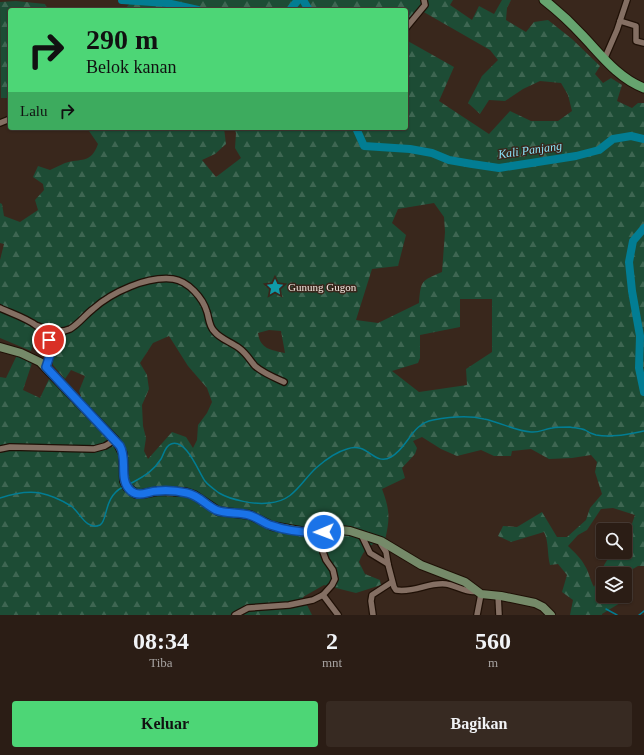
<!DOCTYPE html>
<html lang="id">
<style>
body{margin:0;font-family:"Times New Roman",serif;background:#372a22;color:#f1f3f6;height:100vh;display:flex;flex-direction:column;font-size:15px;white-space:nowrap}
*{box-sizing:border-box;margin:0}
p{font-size:13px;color:#a6a2a0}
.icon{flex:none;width:22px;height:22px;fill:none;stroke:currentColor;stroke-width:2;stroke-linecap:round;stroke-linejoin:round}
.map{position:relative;height:615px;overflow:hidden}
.drawer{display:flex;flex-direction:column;background:#2b1d15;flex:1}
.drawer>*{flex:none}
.hud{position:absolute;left:8px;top:8px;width:400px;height:122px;border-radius:4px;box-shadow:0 1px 3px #0004,0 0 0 1px #473b34;background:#4dd676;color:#111;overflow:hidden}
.buttons{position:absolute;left:596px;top:523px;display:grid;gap:8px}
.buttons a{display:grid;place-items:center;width:36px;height:36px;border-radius:4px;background:#2b1d15;box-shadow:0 1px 3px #0004,0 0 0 1px #473b34;font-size:20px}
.pin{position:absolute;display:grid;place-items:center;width:34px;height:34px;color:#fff;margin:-17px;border:2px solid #fff;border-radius:50%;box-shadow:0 1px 4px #0007}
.me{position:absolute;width:44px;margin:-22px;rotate:269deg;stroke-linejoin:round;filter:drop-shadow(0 0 3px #0008)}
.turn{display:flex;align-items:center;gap:14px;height:84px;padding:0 12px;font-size:18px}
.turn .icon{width:52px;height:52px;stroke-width:2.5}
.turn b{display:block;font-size:28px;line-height:34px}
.then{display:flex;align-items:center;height:38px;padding:0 12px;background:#0003;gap:8px;font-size:15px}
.eta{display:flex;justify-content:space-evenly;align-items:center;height:68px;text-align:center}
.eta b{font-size:24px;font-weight:700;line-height:28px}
.button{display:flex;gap:8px;margin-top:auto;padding:8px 12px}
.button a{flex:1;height:46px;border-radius:4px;background:#4dd676;color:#111;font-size:16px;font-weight:700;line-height:46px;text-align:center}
.button a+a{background:#372a22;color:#f1f3f6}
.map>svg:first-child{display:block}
</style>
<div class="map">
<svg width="644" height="615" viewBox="0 0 644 615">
<defs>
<pattern id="forest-firs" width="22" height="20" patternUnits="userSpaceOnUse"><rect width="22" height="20" fill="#1d4c35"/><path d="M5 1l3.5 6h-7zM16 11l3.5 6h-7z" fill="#3e6652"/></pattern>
</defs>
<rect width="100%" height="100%" fill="#39271c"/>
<!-- forest -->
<g fill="url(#forest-firs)" fill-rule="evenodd">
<path d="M 133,0 L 453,0 L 450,5 L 472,20 L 479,6 L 494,14 L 502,0 L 511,0 L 507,8 L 506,20 L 526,32 L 534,22 L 548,20 L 572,39 L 600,66 L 595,74 L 603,83 L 611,78 L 622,85 L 617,101 L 632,108 L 638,103 L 644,103 L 644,566 L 638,566 L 624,574 L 603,574 L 603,596 L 623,596 L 625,600 L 602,614 L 602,615 L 570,615 L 573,600 L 562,592 L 567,575 L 558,564 L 550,565 C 547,554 549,542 544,532 L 511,542 L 498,536 L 503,526 L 517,527 L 542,512 L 557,537 L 567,537 L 586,520 L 590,508 L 602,494 L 595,472 L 597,462 L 591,455 L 572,458 L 549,459 L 531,449 L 512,451 L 511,456 L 494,456 L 481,450 L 457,456 L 441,449 L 422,437 L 413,441 L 417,448 L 415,454 L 402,468 L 405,478 L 382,489 C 390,510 390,519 385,540 C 372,543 364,548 359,562 L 365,574 L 380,580 L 381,585 L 356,593 L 324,585 L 303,597 L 312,615 L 0,615 L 0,377 L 6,378 L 17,355 L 32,363 L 23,390 L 40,398 L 49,379 L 74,403 L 81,396 L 79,391 L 85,376 L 71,370 L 65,379 L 53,365 L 52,332 L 37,328 L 31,351 L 0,338 L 0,260 L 4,244 L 0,243 L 0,203 L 2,204 L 4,216 L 20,222 L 38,210 L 35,200 L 44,190 L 43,184 L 33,177 L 38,166 L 50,170 C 55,168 60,165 65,163 C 81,158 91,164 98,144 L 89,131 L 83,128 L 224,128 L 226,144 L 215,154 L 202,160 L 216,177 L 241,158 L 235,148 L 236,133 L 234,128 L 406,128 L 406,40 L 454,67 L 439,101 L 489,134 L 510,111 L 531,121 L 558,121 L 572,111 L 568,95 L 561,83 L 540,81 L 523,89 L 505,101 L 489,100 L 480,114 L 468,103 L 482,76 L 498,60 L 490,50 L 422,11 L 406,35 L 406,10 L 124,10 ZM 434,203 L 444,217 L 445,232 L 442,272 C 421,281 421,280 419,303 L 378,323 L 356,320 L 372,269 L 398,266 L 406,235 L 392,223 L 398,209 ZM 460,299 L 492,299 L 492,352 L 466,369 L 467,385 L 419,392 L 392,371 L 418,363 L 420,358 L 420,335 L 460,327 ZM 269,330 L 281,331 L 285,353 C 271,350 260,349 258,333 ZM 169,336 L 188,366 L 207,388 L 212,402 L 207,413 L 198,425 L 197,440 L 193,448 L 186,437 L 172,432 L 148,459 L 144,451 L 146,438 L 143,426 L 142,405 L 149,389 L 147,375 L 140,363 L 153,343 ZM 613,508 L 635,515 L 625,544 L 625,552 C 621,552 616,552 612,554 C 605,560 598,578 594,587 C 590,580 589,572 585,566 C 581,558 574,552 568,546 L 578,535 L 587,530 L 601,509 Z"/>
<path d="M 16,1 L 45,4 L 48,10 L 10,10 L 10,98 L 1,98 L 0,2 Z"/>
</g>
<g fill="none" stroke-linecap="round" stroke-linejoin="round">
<!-- stream -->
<g stroke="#027d93" stroke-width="1.5">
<path d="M 128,485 C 142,477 152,473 161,459 C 164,454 165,446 171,444 C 186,438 198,471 205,481 C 208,485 215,490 219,493 C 231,500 255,505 269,503 C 294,501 300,483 316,468 C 324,461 336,452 347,449 C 368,441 374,467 391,457 C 408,448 411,424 433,420 C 449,417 468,415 484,419 C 500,422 515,431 531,432 C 539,433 544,429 552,428 C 557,427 564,427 570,427 C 574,428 580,428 585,430 C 588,432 592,434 596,435 C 612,438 628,434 644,431"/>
<path d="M 0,498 C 12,494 27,491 40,493 C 50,495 63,501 71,506 C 80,512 86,531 100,525 C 108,521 103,497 123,487"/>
<path d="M 606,609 L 617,615"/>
<path d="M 639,615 L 644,611"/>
</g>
<!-- river -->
<g stroke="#027d93" stroke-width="8">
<path d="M 122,0 L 167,3 L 198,10"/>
<path d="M 303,0 L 309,10"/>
<path d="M 290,10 L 298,0"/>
<path d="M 356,128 L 364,146 L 410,149 L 432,153 L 449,160 L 472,164 L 499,168 L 576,156 L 599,150 L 613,139 L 631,136 L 644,139"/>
<path d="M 644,228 L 633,241 L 629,262 L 632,291 L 640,336 L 639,368 L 644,392"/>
</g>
<!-- street casing -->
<g stroke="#1f1006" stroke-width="8">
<g id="street">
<path d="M 620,21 L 636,26 L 636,41 L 644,43"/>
<path d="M 406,28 L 425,5 L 424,0"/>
<path d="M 604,60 L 617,30 L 627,0"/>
<path d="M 0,123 L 10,119"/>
<path d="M 0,308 C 19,317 49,324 50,349 C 51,356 49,362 46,367"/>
<path d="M 38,326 C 48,330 59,334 70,329 C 79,324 85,315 93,309 C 112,292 147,276 173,279 C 188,281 203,298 207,312 C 209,318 209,326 214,331 C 220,339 231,342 239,348 C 246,353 250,360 255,366 C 263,373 275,378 284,382"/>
<path d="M 0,449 L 10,447 L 94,449 L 105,446 L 115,440"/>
<path d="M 361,534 L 370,553 L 388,564 L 394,587 L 396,590 C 415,593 428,582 446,584 C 454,585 470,594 476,591"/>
<path d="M 381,541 L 381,544 L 386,552 L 388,564"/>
<path d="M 323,595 L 338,615"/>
<path d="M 498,595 L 499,615"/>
<path d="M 235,615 L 248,608 L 289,605 L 313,600 L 323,595 L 332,585 L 335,579 L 333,570 L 326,560 L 323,552 L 322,544 L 324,532"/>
<path d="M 373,615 L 371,601 L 372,595 L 392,582"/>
<path d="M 477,615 L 481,594"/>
</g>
</g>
<!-- secondary casing -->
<g stroke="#1f1006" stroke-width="10">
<path id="secondary" d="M 0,347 L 21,353 L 40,362 L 115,440 L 119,446 L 123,454 L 124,481 L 127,487 L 136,494 L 142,494 L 158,491 L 185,492 L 194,495 L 218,511 L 250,515 L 272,526 L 312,533 L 340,530 L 350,531 L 381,541 L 421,565 L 465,582 L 481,594 L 501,596 L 535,603 L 543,607 L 551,615"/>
</g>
<!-- primary casing -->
<g stroke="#1f1006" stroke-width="11">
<path id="primary" d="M 544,0 C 558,11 571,23 583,36 C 601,55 618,78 644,88"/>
</g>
<!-- street -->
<use href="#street" stroke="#846f63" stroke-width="5.5"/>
<!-- secondary -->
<use href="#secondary" stroke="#758a69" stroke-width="8"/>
<!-- primary -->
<use href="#primary" stroke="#66a46f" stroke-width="9"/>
</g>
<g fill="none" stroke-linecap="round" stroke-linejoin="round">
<!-- route casing -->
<g stroke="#114b97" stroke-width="10">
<path id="route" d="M 49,340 L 50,355 L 46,367 L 120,446 C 128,460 118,480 131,491 C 140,498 148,491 157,491 C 167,490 178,491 187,493 C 198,495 206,505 216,510 C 226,514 238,512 249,515 C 257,517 263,523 270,525 C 287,531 307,533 324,532"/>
</g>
<!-- route -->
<use href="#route" stroke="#1a73e8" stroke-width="7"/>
</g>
<!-- icons -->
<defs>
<g id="sight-bare" transform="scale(1.38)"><path d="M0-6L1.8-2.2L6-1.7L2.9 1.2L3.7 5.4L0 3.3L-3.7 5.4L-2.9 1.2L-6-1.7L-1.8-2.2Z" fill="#0f9aa8" stroke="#39271c" stroke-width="2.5" paint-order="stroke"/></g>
</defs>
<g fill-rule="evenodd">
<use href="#sight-bare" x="275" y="287"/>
</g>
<g text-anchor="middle" stroke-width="3" stroke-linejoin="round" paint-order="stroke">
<!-- poi labels -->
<g font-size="11" fill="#f5e9e2" stroke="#39271c" text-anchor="start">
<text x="288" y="291">Gunung Gugon</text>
</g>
<!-- water labels -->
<g font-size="12" font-style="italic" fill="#8be2f9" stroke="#39271c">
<text transform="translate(530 150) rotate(-8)" y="4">Kali Panjang</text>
</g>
</g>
</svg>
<div class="buttons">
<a><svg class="icon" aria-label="search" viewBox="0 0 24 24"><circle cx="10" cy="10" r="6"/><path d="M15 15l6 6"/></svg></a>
<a><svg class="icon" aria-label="layers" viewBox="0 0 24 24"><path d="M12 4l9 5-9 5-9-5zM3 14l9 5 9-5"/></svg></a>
</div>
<div class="pin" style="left:49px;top:340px;background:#d93025"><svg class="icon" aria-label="arrive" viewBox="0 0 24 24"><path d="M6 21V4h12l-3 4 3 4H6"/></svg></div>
<svg class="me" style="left:324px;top:532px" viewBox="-20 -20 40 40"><circle r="17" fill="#1a73e8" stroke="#fff" stroke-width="3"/><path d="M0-11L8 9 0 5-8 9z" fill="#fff"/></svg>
<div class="hud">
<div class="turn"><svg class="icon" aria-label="right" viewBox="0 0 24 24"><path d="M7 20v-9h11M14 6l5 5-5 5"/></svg><div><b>290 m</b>Belok kanan</div></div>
<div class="then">Lalu<svg class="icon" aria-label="right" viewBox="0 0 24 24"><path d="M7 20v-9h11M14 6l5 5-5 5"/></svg></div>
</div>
</div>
<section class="drawer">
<div class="eta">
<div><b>08:34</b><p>Tiba</p></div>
<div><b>2</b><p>mnt</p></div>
<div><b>560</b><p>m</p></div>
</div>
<div class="button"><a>Keluar</a><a>Bagikan</a></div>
</section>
